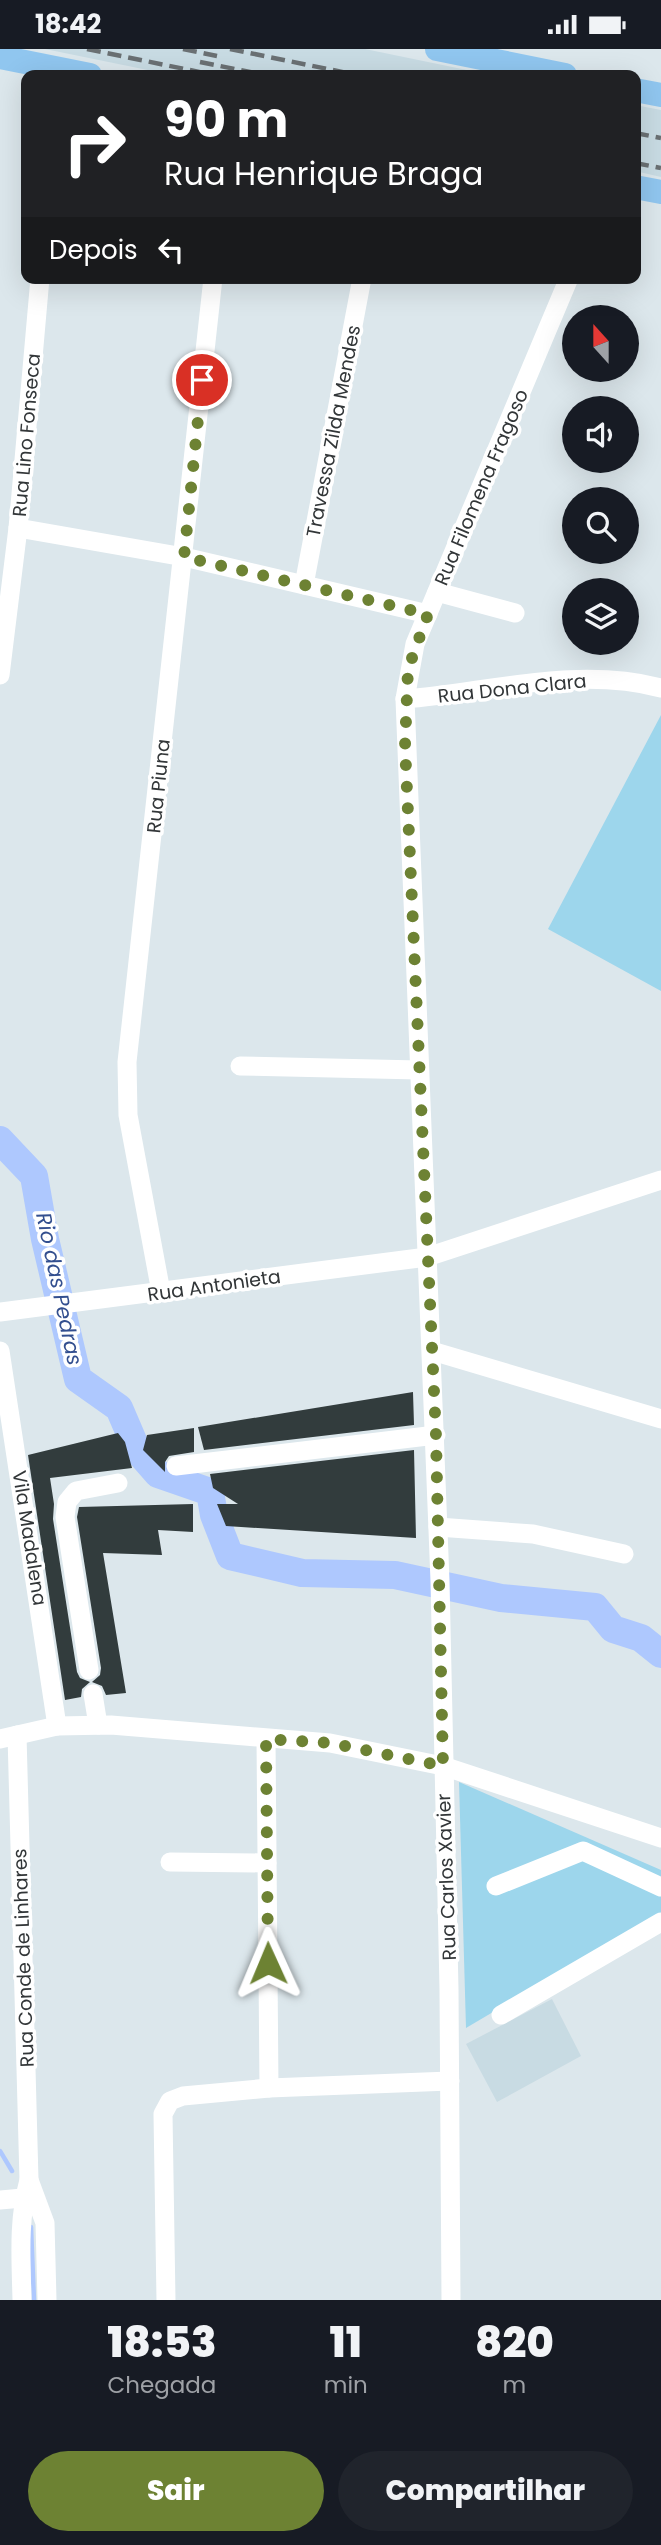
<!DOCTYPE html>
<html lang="pt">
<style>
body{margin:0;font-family:Poppins,sans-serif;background:#20242c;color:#f1f3f6;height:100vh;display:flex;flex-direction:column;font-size:26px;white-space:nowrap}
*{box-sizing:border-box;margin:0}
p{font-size:23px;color:#9ea1a6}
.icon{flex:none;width:38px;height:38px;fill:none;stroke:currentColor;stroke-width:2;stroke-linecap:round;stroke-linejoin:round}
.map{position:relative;height:2251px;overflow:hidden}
.drawer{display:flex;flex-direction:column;background:#171b24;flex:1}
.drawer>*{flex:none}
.hud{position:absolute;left:21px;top:21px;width:620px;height:214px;border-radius:14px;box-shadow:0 7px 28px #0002;background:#202124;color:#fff;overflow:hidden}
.needle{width:46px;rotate:339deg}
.fabs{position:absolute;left:562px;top:256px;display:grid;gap:14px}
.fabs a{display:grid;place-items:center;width:77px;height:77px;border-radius:50%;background:#171b24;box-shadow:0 7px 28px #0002;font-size:35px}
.pin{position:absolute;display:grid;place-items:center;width:60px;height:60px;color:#fff;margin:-30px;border:4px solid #fff;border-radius:50%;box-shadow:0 2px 7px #0007}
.me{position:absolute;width:77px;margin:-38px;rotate:359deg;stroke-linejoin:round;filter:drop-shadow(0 0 5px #0008)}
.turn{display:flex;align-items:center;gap:24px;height:147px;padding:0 28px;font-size:32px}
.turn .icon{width:91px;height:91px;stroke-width:2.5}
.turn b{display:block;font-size:49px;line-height:60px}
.then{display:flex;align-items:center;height:66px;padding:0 28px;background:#0003;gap:14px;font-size:26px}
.eta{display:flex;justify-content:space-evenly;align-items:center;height:119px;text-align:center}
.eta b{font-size:42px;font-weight:800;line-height:49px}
.cta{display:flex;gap:14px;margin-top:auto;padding:14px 28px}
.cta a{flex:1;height:80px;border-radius:42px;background:#6d8233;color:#fff;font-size:28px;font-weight:800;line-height:80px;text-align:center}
.cta a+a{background:#20242c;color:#f1f3f6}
.status{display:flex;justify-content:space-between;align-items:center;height:49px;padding:0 35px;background:#171b24;direction:ltr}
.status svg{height:19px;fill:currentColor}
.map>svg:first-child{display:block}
</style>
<div class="status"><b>18:42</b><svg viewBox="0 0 49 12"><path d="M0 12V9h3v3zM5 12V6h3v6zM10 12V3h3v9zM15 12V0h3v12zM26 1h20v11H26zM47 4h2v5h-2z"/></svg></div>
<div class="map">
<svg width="661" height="2251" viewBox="0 0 661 2251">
<rect width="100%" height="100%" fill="#dce7ec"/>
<!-- built -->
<g fill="#c8dbe3">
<path d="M 45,0 L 365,0 L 491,26 L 172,26 Z"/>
<path d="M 635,56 L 661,61 L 661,128 L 635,122 Z"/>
<path d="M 552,1950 L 581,2007 L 497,2053 L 466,1995 Z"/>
</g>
<!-- green -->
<g fill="#9dd6ec">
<path d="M 661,666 L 661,942 L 548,880 Z"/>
<path d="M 459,1733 L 661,1821 L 661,1864 L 466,1979 Z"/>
</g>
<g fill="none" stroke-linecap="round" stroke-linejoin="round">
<!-- stream -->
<g stroke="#aec8fe" stroke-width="4.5">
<path d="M 0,2102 L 12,2122"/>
<path d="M 31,2178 L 34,2251"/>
</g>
<!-- river -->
<path stroke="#aec8fe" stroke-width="28" d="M 0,1091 L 34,1127 L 45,1190 L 78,1330 L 119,1359 L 137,1401 L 158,1425 L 210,1443 L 214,1466 L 230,1507 L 302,1524 L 395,1526 L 501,1549 L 595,1558 L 613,1580 L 641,1589 L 661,1605"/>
</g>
<!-- building -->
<g fill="#323c3d">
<path d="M 413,1343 L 414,1376 L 204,1401 L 198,1378 Z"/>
<path d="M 194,1379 L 194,1403 L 169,1407 L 165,1413 L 165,1423 L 143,1401 L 147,1386 Z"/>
<path d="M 118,1384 L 125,1393 L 132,1419 L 50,1429 L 54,1455 L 53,1470 L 77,1623 L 80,1629 L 90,1633 L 82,1640 L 81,1648 L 65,1651 L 28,1406 Z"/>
<path d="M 414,1401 L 416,1489 L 226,1477 L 217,1455 L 238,1455 L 213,1439 L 210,1425 Z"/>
<path d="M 193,1455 L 193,1483 L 158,1481 L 162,1506 L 103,1504 L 126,1644 L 106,1646 L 102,1637 L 92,1633 L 100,1626 L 101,1619 L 77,1468 L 79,1458 Z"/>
</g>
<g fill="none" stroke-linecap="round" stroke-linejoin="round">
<!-- minor -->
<g stroke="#fff" stroke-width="19">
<path d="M 18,479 L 184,508 L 428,565"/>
<path d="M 304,536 L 362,229"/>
<path d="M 437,543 L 515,564"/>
<path d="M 0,626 L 18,479 L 40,229"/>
<path d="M 405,650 C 489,643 577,617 661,639"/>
<path d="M 240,1017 L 419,1021"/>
<path d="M 161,1243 L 128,1066 L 127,1013 L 213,229"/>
<path d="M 0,1263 L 427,1208 L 661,1131"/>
<path d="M 0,1302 L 57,1677"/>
<path d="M 432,1302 L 661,1370"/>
<path d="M 176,1417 L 436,1386"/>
<path d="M 438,1478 L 533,1485 L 624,1505"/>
<path d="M 89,1621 L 65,1468 L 67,1453 L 76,1442 L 118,1434"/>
<path d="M 93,1645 L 98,1676"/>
<path d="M 17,1686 L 29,2131 C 18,2171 21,2209 22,2251"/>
<path d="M 0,1690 L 57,1677 L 111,1676 L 330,1694 L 443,1717 L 661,1789"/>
<path d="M 266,1690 L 269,2039"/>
<path d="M 170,1813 L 267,1814"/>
<path d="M 496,1837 L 583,1802 L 661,1838"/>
<path d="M 501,1966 L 661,1873"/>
<path d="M 29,2131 L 45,2174 L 47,2251"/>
<path d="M 0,2151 L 34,2148"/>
<path d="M 166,2251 L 163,2065 L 170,2052 L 183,2047 L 269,2039 L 450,2032"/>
<path d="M 451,2251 L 449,1940 L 440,1532 L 405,650 L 415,595 L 569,229"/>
</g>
<!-- major -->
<g stroke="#90c6ef" stroke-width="24">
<path d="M 437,0 L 565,26"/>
<path d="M 0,8 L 90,26"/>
<path d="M 635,41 L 661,46"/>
<path d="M 635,138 L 661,143"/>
</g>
<!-- rail -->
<g stroke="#6a7073" stroke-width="4.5" stroke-dasharray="14 7" stroke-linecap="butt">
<path d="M 87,0 L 214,26"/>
<path d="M 183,0 L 217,7"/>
<path d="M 230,0 L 357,26"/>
<path d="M 200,13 L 265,26"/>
<path d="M 635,84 L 661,89"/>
<path d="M 635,114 L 661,119"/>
</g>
</g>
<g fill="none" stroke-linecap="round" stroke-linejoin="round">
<!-- route -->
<path stroke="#6d8233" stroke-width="12" stroke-dasharray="0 21.6" d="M 202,331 L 184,508 L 428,565 L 408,620 L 405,697 L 436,1387 L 443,1717 L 330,1694 L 266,1690 L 268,1914"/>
</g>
<g text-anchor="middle" stroke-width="7" stroke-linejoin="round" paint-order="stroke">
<!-- street labels -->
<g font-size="19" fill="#323638" stroke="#fff">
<text transform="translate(333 382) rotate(-79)" y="7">Travessa Zilda Mendes</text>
<text transform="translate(26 386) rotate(-85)" y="7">Rua Lino Fonseca</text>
<text transform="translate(481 438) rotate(-67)" y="7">Rua Filomena Fragoso</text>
<text transform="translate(512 639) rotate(-6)" y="7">Rua Dona Clara</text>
<text transform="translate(158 737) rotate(-84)" y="7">Rua Piuna</text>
<text transform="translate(214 1236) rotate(-8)" y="7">Rua Antonieta</text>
<text transform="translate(30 1489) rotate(81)" y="7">Vila Madalena</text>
<text transform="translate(446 1828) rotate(-92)" y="7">Rua Carlos Xavier</text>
<text transform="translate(23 1909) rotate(-92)" y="7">Rua Conde de Linhares</text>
</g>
<!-- water labels -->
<g font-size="21" font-style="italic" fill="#334f8f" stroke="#fff">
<text transform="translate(59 1240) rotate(78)" y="7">Rio das Pedras</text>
</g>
</g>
</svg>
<div class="fabs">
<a><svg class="needle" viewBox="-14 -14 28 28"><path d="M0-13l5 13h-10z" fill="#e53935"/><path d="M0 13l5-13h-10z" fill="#9ea1a6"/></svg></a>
<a><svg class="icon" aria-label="sound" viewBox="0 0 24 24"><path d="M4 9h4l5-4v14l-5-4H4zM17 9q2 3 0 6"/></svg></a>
<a><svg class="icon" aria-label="search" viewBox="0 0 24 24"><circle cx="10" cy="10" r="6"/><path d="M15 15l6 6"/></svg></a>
<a><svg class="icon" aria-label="layers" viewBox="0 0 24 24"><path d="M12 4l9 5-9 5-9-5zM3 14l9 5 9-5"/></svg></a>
</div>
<div class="pin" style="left:202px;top:331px;background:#d93025"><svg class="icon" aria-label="arrive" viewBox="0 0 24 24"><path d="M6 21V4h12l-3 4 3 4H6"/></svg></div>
<svg class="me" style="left:268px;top:1914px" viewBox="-20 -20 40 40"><path d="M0-17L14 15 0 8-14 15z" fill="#6d8233" stroke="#fff" stroke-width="4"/></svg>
<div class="hud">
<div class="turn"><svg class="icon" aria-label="right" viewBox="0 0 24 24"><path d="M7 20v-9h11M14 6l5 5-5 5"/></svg><div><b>90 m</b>Rua Henrique Braga</div></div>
<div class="then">Depois<svg class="icon" aria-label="left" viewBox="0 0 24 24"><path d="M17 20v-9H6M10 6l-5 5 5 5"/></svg></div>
</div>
</div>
<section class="drawer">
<div class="eta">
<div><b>18:53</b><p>Chegada</p></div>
<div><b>11</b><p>min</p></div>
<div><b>820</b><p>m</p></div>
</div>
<div class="cta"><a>Sair</a><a>Compartilhar</a></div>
</section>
